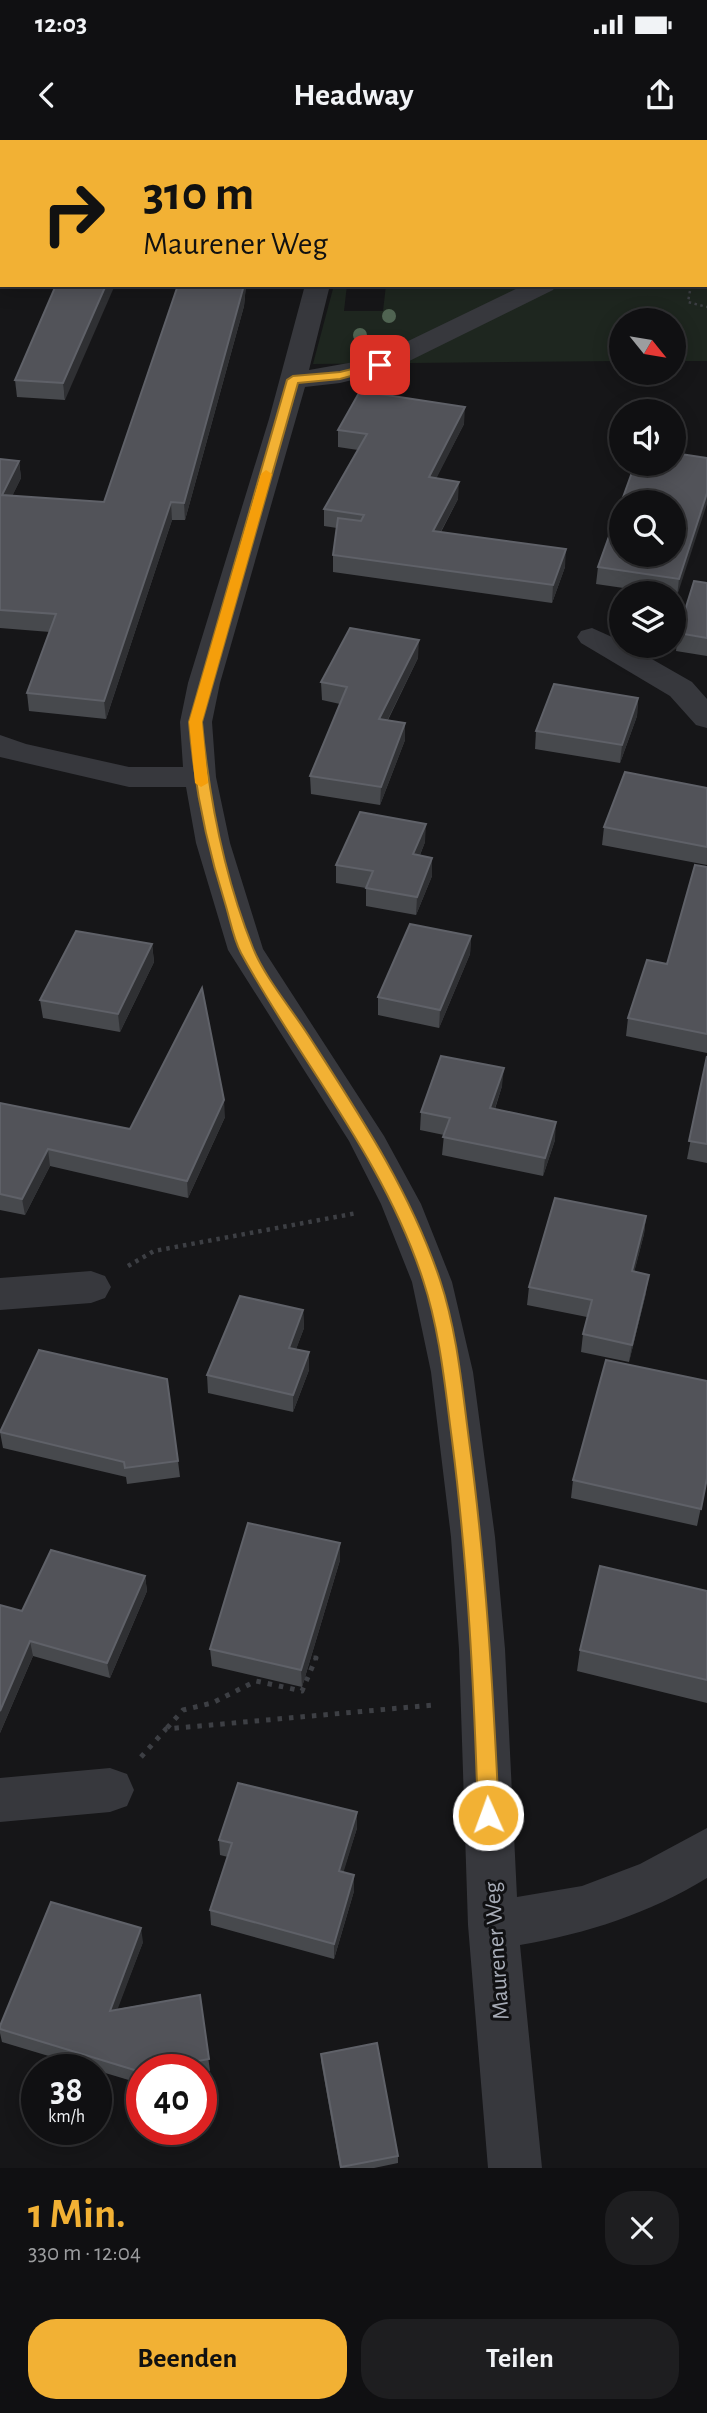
<!DOCTYPE html>
<html lang="de">
<meta charset="utf-8">
<style>
body{margin:0;font-family:"Alegreya Sans",sans-serif;background:#1e1e20;color:#f1f3f6;height:100vh;display:flex;flex-direction:column;font-size:26px;white-space:nowrap}
*{box-sizing:border-box;margin:0}
p{font-size:23px;color:#9c9d9f}
.icon{flex:none;width:38px;height:38px;fill:none;stroke:currentColor;stroke-width:2;stroke-linecap:round;stroke-linejoin:round}
.map{position:relative;height:2028px;overflow:hidden}
.sheet{display:flex;flex-direction:column;background:#101012;flex:1}
.sheet>*{flex:none}
.top-card{position:absolute;left:0px;top:0px;width:707px;height:147px;box-shadow:0 4px 18px #0003,0 0 0 2px #303032;background:#f2b134;color:#111;overflow:hidden}
.needle{width:46px;rotate:120deg}
.buttons{position:absolute;left:609px;top:168px;display:grid;gap:14px}
.buttons a{display:grid;place-items:center;width:77px;height:77px;border-radius:50%;background:#101012;box-shadow:0 4px 18px #0003,0 0 0 2px #303032;font-size:35px}
.speed{position:absolute;left:21px;top:1914px;display:flex;gap:14px;font-size:35px;font-weight:700;text-align:center}
.speed>*{display:grid;place-content:center;width:91px;height:91px;border-radius:50%;background:#101012;box-shadow:0 4px 18px #0003,0 0 0 2px #303032;line-height:1}
.speed small{font-size:18px;font-weight:400}
.speed .limit{border:10px solid #d22;background:#fff;color:#111}
.pin{position:absolute;display:grid;place-items:center;width:60px;height:60px;color:#fff;margin:-30px;border-radius:14px;box-shadow:0 4px 10px #0006}
.me{position:absolute;width:77px;margin:-38px;rotate:358deg;stroke-linejoin:round;filter:drop-shadow(0 0 5px #0008)}
.turn{display:flex;align-items:center;gap:24px;height:147px;padding:0 28px;font-size:32px}
.turn .icon{width:91px;height:91px;stroke-width:2.5}
.turn b{display:block;font-size:49px;line-height:60px}
.round{display:grid;place-items:center;flex:none;width:74px;height:74px;border-radius:28px;background:#1e1e20}
.head{display:flex;align-items:center;justify-content:space-between;height:119px;padding:0 28px}
h1{font-size:42px;font-weight:600;line-height:52px;color:#f2b134}
.button{display:flex;gap:14px;margin-top:auto;padding:14px 28px}
.button a{flex:1;height:80px;border-radius:28px;background:#f2b134;color:#111;font-size:28px;font-weight:600;line-height:80px;text-align:center}
.button a+a{background:#1e1e20;color:#f1f3f6}
.status{display:flex;justify-content:space-between;align-items:center;height:49px;padding:0 35px;background:#101012;direction:ltr}
.status svg{height:19px;fill:currentColor}
header{display:flex;justify-content:space-between;align-items:center;height:91px;padding:0 28px;background:#101012;font-size:32px;font-weight:600}
.map>svg:first-child{display:block}
</style>
<div class="status"><b>12:03</b><svg viewBox="0 0 49 12"><path d="M0 12V9h3v3zM5 12V6h3v6zM10 12V3h3v9zM15 12V0h3v12zM26 1h20v11H26zM47 4h2v5h-2z"/></svg></div>
<header><svg class="icon" aria-label="back" viewBox="0 0 24 24"><path d="M15 5l-7 7 7 7"/></svg>Headway<svg class="icon" aria-label="share" viewBox="0 0 24 24"><path d="M12 15V3M7 8l5-5 5 5M5 13v7h14v-7"/></svg></header>
<div class="map">
<svg width="707" height="2028" viewBox="0 0 707 2028">
<rect width="100%" height="100%" fill="#161618"/>
<!-- green -->
<path fill="#1e261f" d="M 330,0 L 707,0 L 707,221 L 674,221 L 674,180 L 621,180 L 621,221 L 313,224 L 334,145 L 347,145 L 344,171 L 383,171 L 386,145 L 705,145 L 705,2 Z"/>
<g fill="none" stroke-linecap="round" stroke-linejoin="round">
<!-- path-far2 -->
<g stroke="#3d3f44" stroke-width="2.5" stroke-dasharray="2.5 3.5" stroke-linecap="butt">
<path d="M 569,2 L 572,0"/>
<path d="M 691,145 L 688,162 L 707,167"/>
</g>
<!-- path-far1 -->
<path stroke="#3d3f44" stroke-width="4.5" stroke-dasharray="3.5 5" stroke-linecap="butt" d="M 128,1126 L 154,1111 L 357,1073"/>
<!-- path -->
<g stroke="#3d3f44" stroke-width="5" stroke-dasharray="4.5 7" stroke-linecap="butt">
<path d="M 167,1588 L 183,1570 L 212,1563 L 256,1541 L 302,1551 L 316,1518 L 310,1518"/>
<path d="M 141,1617 L 166,1589 L 434,1565"/>
</g>
<!-- minor -->
<g fill="#37383d" fill-rule="evenodd">
<path d="M 301,0 L 323,0 L 324,2 L 301,2 Z"/>
<path d="M 705,109 L 707,109 L 705,124 Z"/>
<path d="M 305,145 L 330,145 L 309,230 L 371,219 L 524,145 L 556,145 L 553,150 L 389,231 L 340,243 L 305,247 L 220,543 L 212,582 L 216,637 L 230,703 L 263,809 L 384,996 L 421,1064 L 452,1142 L 473,1232 L 495,1397 L 505,1509 L 517,1757 L 582,1746 L 640,1724 L 707,1688 L 707,1738 C 648,1774 588,1793 520,1805 L 542,2028 L 488,2028 L 468,1785 L 459,1509 L 451,1397 L 431,1232 L 412,1142 L 381,1064 L 349,1001 L 228,810 L 196,703 L 186,647 L 129,647 L 0,617 L 0,595 L 26,604 L 129,627 L 183,627 L 180,582 L 188,543 L 269,279 Z"/>
<path d="M 592,488 L 621,501 L 621,506 L 629,506 L 692,542 L 707,559 L 707,588 L 696,585 L 670,556 L 581,503 L 577,497 L 581,491 Z"/>
<path d="M 91,1131 L 105,1136 L 111,1147 L 105,1158 L 91,1163 L 0,1170 L 0,1138 Z"/>
<path d="M 110,1628 L 127,1634 L 134,1650 L 127,1666 L 110,1672 L 0,1682 L 0,1638 Z"/>
</g>
</g>
<!-- trees -->
<g fill="#506452">
<circle cx="389" cy="176" r="7"/>
<circle cx="360" cy="195" r="7"/>
</g>
<!-- wall -->
<g fill="#47494d">
<path d="M 0,0 L 245,0 L 245,2 L 2,2 L 2,136 L 1,9 L 0,9 Z"/>
<path d="M 56,145 L 65,260 L 17,257 L 15,240 Z"/>
<path d="M 178,145 L 246,145 L 244,166 L 185,380 L 172,380 L 106,579 L 29,571 L 27,553 L 50,492 L 0,488 L 0,319 L 19,321 L 21,338 L 12,356 L 104,362 Z"/>
<path d="M 464,284 L 436,338 L 458,359 L 441,392 L 565,427 L 552,463 L 333,432 L 333,415 L 337,388 L 324,386 L 324,369 L 358,310 L 338,307 L 338,290 Z"/>
<path d="M 707,318 L 677,456 L 674,456 L 674,453 L 658,453 L 596,444 L 598,427 Z"/>
<path d="M 707,443 L 707,516 L 676,511 L 678,493 Z"/>
<path d="M 418,518 L 388,580 L 405,600 L 380,665 L 311,654 L 310,636 L 340,564 L 322,560 L 321,542 Z"/>
<path d="M 638,558 L 637,576 L 620,623 L 535,609 L 536,591 Z"/>
<path d="M 707,648 L 707,725 L 602,705 L 604,687 Z"/>
<path d="M 425,702 L 420,715 L 432,736 L 416,775 L 366,766 L 366,748 L 336,743 L 336,725 Z"/>
<path d="M 707,727 L 707,913 L 626,896 L 628,878 L 667,824 Z"/>
<path d="M 471,796 L 470,814 L 439,888 L 378,875 L 378,857 Z"/>
<path d="M 152,804 L 154,822 L 120,892 L 43,878 L 40,860 Z"/>
<path d="M 707,916 L 707,1023 L 687,1019 Z"/>
<path d="M 502,946 L 495,969 L 555,1000 L 543,1036 L 442,1015 L 444,995 L 420,990 L 421,972 Z"/>
<path d="M 0,963 L 130,989 L 225,977 L 188,1058 L 50,1026 L 25,1075 L 0,1070 Z"/>
<path d="M 646,1076 L 644,1094 L 634,1132 L 646,1153 L 629,1222 L 581,1212 L 583,1194 L 587,1177 L 527,1165 L 529,1147 Z"/>
<path d="M 303,1170 L 304,1188 L 296,1209 L 309,1212 L 309,1230 L 293,1272 L 208,1253 L 207,1235 Z"/>
<path d="M 0,1292 L 178,1321 L 180,1337 L 127,1344 L 126,1337 L 3,1308 Z"/>
<path d="M 707,1339 L 697,1386 L 571,1358 L 573,1340 Z"/>
<path d="M 340,1420 L 302,1547 L 212,1526 L 210,1509 Z"/>
<path d="M 145,1436 L 147,1451 L 110,1538 L 33,1516 L 0,1593 L 0,1465 L 22,1471 Z"/>
<path d="M 707,1451 L 707,1563 L 577,1531 L 580,1510 Z"/>
<path d="M 357,1688 L 343,1732 L 354,1751 L 334,1819 L 211,1785 L 210,1770 L 228,1717 L 220,1715 L 219,1700 Z"/>
<path d="M 143,1802 L 117,1869 L 200,1855 L 210,1931 L 201,1933 L 201,1930 L 142,1930 L 142,1944 L 2,1902 L 0,1893 L 0,1886 Z"/>
<path d="M 321,1914 L 398,2016 L 398,2023 L 374,2028 L 340,2028 L 321,1921 Z"/>
</g>
<!-- shaded-wall -->
<g fill="#2f3033">
<path d="M 2,118 L 2,136 L 0,137 L 0,119 Z"/>
<path d="M 106,145 L 115,145 L 65,260 L 63,243 Z"/>
<path d="M 244,145 L 246,145 L 244,166 L 185,380 L 184,363 Z"/>
<path d="M 465,267 L 464,284 L 428,355 L 429,337 Z"/>
<path d="M 19,321 L 21,338 L 4,373 L 2,355 Z"/>
<path d="M 459,342 L 458,359 L 432,408 L 433,391 Z"/>
<path d="M 707,353 L 707,364 L 677,456 L 679,439 Z"/>
<path d="M 171,362 L 172,380 L 106,579 L 104,561 Z"/>
<path d="M 566,409 L 565,427 L 552,463 L 553,445 Z"/>
<path d="M 419,500 L 418,518 L 379,597 L 379,579 Z"/>
<path d="M 638,558 L 637,576 L 620,623 L 622,605 Z"/>
<path d="M 405,583 L 405,600 L 380,665 L 381,647 Z"/>
<path d="M 426,684 L 425,702 L 413,732 L 413,714 Z"/>
<path d="M 432,718 L 432,736 L 416,775 L 417,757 Z"/>
<path d="M 471,796 L 470,814 L 439,888 L 440,870 Z"/>
<path d="M 152,804 L 154,822 L 120,892 L 118,874 Z"/>
<path d="M 504,928 L 502,946 L 489,986 L 490,968 Z"/>
<path d="M 224,960 L 225,977 L 188,1058 L 187,1041 Z"/>
<path d="M 556,982 L 555,1000 L 543,1036 L 545,1018 Z"/>
<path d="M 48,1009 L 50,1026 L 25,1075 L 22,1059 Z"/>
<path d="M 646,1076 L 644,1094 L 630,1149 L 632,1131 Z"/>
<path d="M 649,1135 L 646,1153 L 629,1222 L 632,1205 Z"/>
<path d="M 303,1170 L 304,1188 L 290,1226 L 289,1208 Z"/>
<path d="M 309,1212 L 309,1230 L 293,1272 L 293,1255 Z"/>
<path d="M 340,1403 L 340,1420 L 302,1547 L 301,1530 Z"/>
<path d="M 145,1436 L 147,1451 L 110,1538 L 107,1523 Z"/>
<path d="M 30,1501 L 33,1516 L 0,1593 L 0,1571 Z"/>
<path d="M 357,1672 L 357,1688 L 339,1747 L 339,1731 Z"/>
<path d="M 354,1735 L 354,1751 L 334,1819 L 334,1804 Z"/>
<path d="M 141,1788 L 143,1802 L 112,1884 L 110,1871 Z"/>
</g>
<!-- building -->
<g fill="#525359" stroke="#5f6168" stroke-width="2" fill-rule="evenodd">
<path d="M 3,0 L 170,0 L 169,2 L 3,2 Z"/>
<path d="M 212,0 L 245,0 L 245,2 L 217,2 Z"/>
<path d="M 2,9 L 2,118 L 0,119 L 0,10 Z"/>
<path d="M 56,145 L 106,145 L 63,243 L 15,240 Z"/>
<path d="M 178,145 L 244,145 L 184,363 L 171,362 L 104,561 L 27,553 L 56,474 L 0,470 L 0,319 L 19,321 L 2,355 L 104,362 Z"/>
<path d="M 360,251 L 465,267 L 429,337 L 459,342 L 433,391 L 566,409 L 553,445 L 333,415 L 338,378 L 361,381 L 364,375 L 324,369 L 367,294 L 338,290 Z"/>
<path d="M 674,313 L 707,318 L 707,353 L 679,439 L 598,427 L 635,324 L 674,324 ZM 621,362 L 674,362 L 674,415 L 621,415 Z"/>
<path d="M 694,441 L 707,443 L 707,498 L 678,493 Z"/>
<path d="M 350,488 L 419,500 L 379,579 L 405,583 L 381,647 L 310,636 L 347,547 L 321,542 Z"/>
<path d="M 554,544 L 638,558 L 622,605 L 536,591 Z"/>
<path d="M 625,632 L 707,648 L 707,707 L 604,687 Z"/>
<path d="M 360,672 L 426,684 L 413,714 L 432,718 L 417,757 L 366,748 L 373,731 L 336,725 Z"/>
<path d="M 695,725 L 707,727 L 707,894 L 628,878 L 647,820 L 667,824 Z"/>
<path d="M 410,784 L 471,796 L 440,870 L 378,857 Z"/>
<path d="M 76,791 L 152,804 L 118,874 L 40,860 Z"/>
<path d="M 202,848 L 224,960 L 187,1041 L 48,1009 L 22,1059 L 0,1054 L 0,963 L 130,989 Z"/>
<path d="M 441,916 L 504,928 L 490,968 L 556,982 L 545,1018 L 443,997 L 450,978 L 421,972 Z"/>
<path d="M 707,916 L 707,1004 L 689,1001 Z"/>
<path d="M 555,1058 L 646,1076 L 632,1131 L 649,1135 L 632,1205 L 583,1194 L 592,1160 L 529,1147 Z"/>
<path d="M 240,1156 L 303,1170 L 289,1208 L 309,1212 L 293,1255 L 207,1235 Z"/>
<path d="M 39,1210 L 167,1239 L 178,1321 L 125,1328 L 124,1322 L 0,1292 Z"/>
<path d="M 606,1220 L 707,1241 L 707,1338 L 701,1369 L 573,1340 Z"/>
<path d="M 248,1383 L 340,1403 L 301,1530 L 210,1509 Z"/>
<path d="M 51,1410 L 145,1436 L 107,1523 L 30,1501 L 0,1571 L 0,1465 L 22,1471 Z"/>
<path d="M 600,1426 L 707,1451 L 707,1540 L 580,1510 Z"/>
<path d="M 238,1643 L 357,1672 L 339,1731 L 354,1735 L 334,1804 L 210,1770 L 232,1703 L 219,1700 Z"/>
<path d="M 51,1762 L 141,1788 L 110,1871 L 200,1855 L 209,1919 L 149,1930 L 142,1930 L 141,1932 L 0,1889 L 0,1886 Z"/>
<path d="M 377,1903 L 398,2016 L 341,2027 L 321,1914 Z"/>
</g>
<!-- route -->
<path fill="#f2b134" stroke="#9d7322" stroke-width="2" d="M 380,222 L 386,225 L 384,227 L 340,239 L 298,243 L 202,582 C 209,658 224,736 253,808 C 265,838 294,872 312,901 C 361,977 411,1053 440,1140 C 457,1191 462,1247 469,1300 C 486,1425 493,1549 499,1675 L 496,1682 L 488,1684 L 481,1682 L 478,1675 C 474,1549 468,1425 452,1300 C 445,1247 440,1191 423,1140 C 384,1019 301,923 241,813 C 233,798 230,779 225,763 C 206,703 194,645 189,582 L 287,240 L 293,236 L 340,232 Z"/>
<!-- slow -->
<path fill="#f59e0b" d="M 266,330 L 272,334 L 202,582 L 208,643 L 201,647 L 195,643 L 189,582 L 261,334 Z"/>
<g text-anchor="middle" stroke-width="6" stroke-linejoin="round" paint-order="stroke">
<!-- street labels -->
<g font-size="24" fill="#a8adb8" stroke="#111113">
<text transform="translate(496 1811) rotate(-94)" y="8">Maurener Weg</text>
</g>
</g>
</svg>
<div class="buttons">
<a><svg class="needle" viewBox="-14 -14 28 28"><path d="M0-13l5 13h-10z" fill="#e53935"/><path d="M0 13l5-13h-10z" fill="#9c9d9f"/></svg></a>
<a><svg class="icon" aria-label="sound" viewBox="0 0 24 24"><path d="M4 9h4l5-4v14l-5-4H4zM17 9q2 3 0 6"/></svg></a>
<a><svg class="icon" aria-label="search" viewBox="0 0 24 24"><circle cx="10" cy="10" r="6"/><path d="M15 15l6 6"/></svg></a>
<a><svg class="icon" aria-label="layers" viewBox="0 0 24 24"><path d="M12 4l9 5-9 5-9-5zM3 14l9 5 9-5"/></svg></a>
</div>
<div class="speed"><div>38<small>km/h</small></div><div class="limit">40</div></div>
<div class="pin" style="left:380px;top:225px;background:#d93025"><svg class="icon" aria-label="arrive" viewBox="0 0 24 24"><path d="M6 21V4h12l-3 4 3 4H6"/></svg></div>
<svg class="me" style="left:488px;top:1675px" viewBox="-20 -20 40 40"><circle r="17" fill="#f2b134" stroke="#fff" stroke-width="3"/><path d="M0-11L8 9 0 5-8 9z" fill="#fff"/></svg>
<div class="top-card">
<div class="turn"><svg class="icon" aria-label="right" viewBox="0 0 24 24"><path d="M7 20v-9h11M14 6l5 5-5 5"/></svg><div><b>310 m</b>Maurener Weg</div></div>
</div>
</div>
<section class="sheet">
<div class="head"><div><h1>1 Min.</h1><p>330 m · 12:04</p></div><a class="round"><svg class="icon" aria-label="close" viewBox="0 0 24 24"><path d="M6 6l12 12M18 6L6 18"/></svg></a></div>
<div class="button"><a>Beenden</a><a>Teilen</a></div>
</section>
